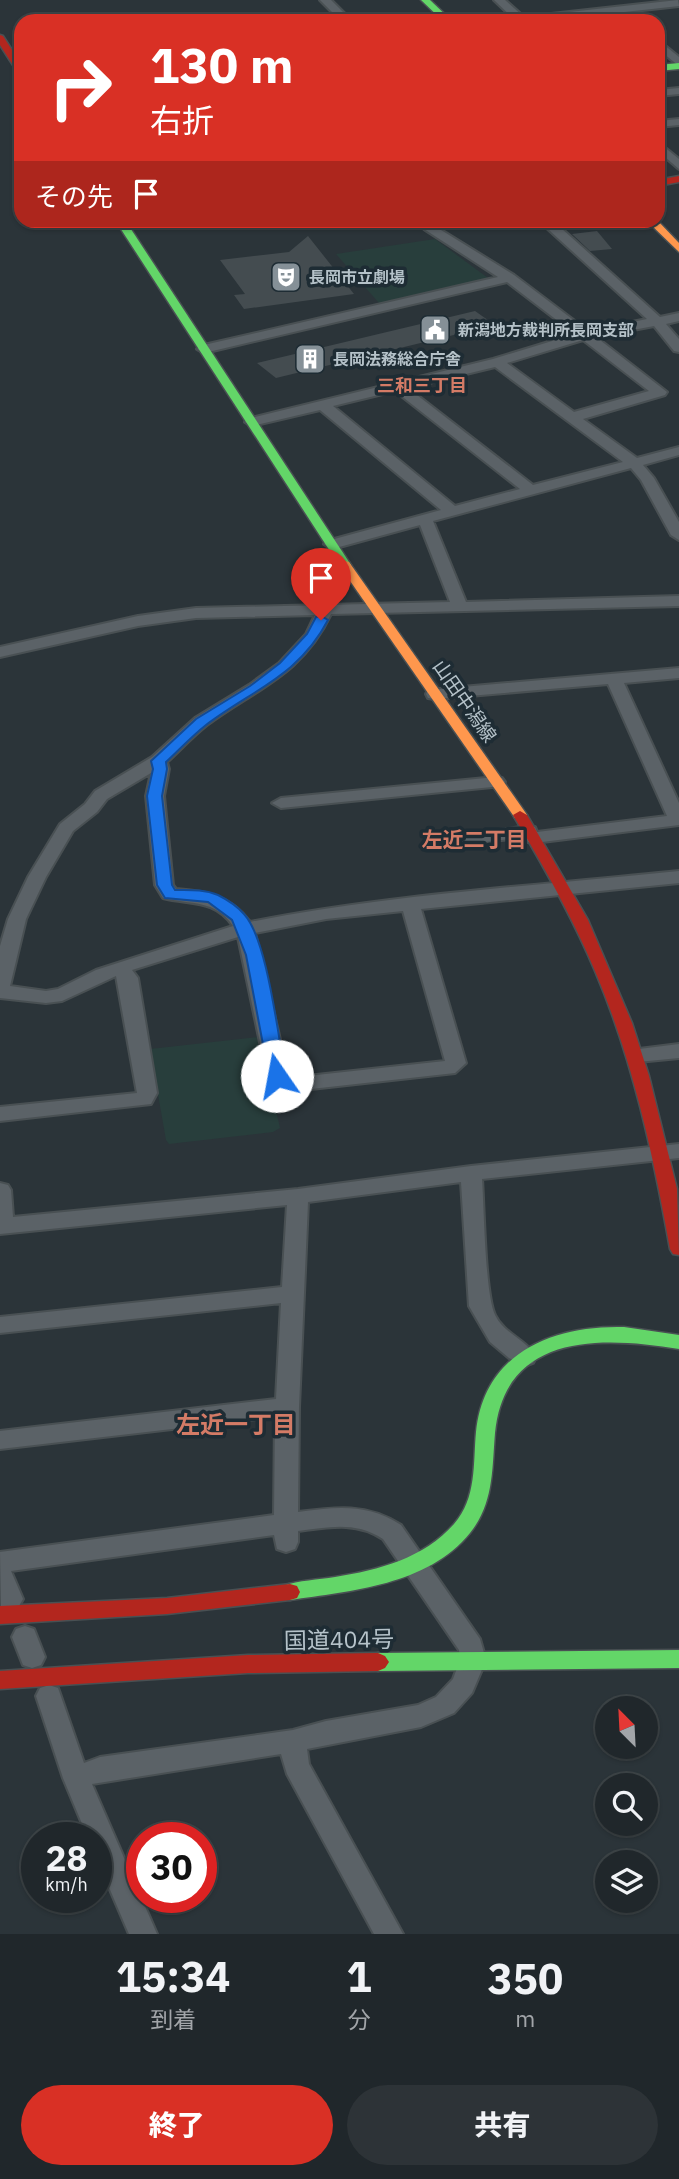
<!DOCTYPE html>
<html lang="ja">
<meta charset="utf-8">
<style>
body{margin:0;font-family:"IBM Plex Sans","Noto Sans JP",sans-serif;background:#2d3337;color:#f1f3f6;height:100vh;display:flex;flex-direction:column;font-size:26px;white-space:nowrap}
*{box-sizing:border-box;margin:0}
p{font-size:23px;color:#a2a5a9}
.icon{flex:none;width:38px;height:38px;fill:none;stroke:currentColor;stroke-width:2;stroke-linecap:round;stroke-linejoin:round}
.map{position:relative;height:1934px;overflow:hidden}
.details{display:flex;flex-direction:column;background:#20272b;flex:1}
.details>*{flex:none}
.hud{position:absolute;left:14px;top:14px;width:651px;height:214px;border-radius:21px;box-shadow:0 2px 5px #0004,0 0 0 2px #3d4447;background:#d93025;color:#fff;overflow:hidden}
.needle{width:46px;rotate:336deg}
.fabs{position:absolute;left:595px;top:1696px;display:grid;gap:14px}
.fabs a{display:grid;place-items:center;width:63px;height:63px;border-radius:50%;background:#20272b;box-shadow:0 2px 5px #0004,0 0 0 2px #3d4447;font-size:35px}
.speed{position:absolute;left:21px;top:1822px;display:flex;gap:14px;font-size:35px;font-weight:700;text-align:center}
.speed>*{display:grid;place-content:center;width:91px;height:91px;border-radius:50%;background:#20272b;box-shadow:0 2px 5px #0004,0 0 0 2px #3d4447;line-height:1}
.speed small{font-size:18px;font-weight:400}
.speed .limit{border:10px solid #d22;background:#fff;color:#111}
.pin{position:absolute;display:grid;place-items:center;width:60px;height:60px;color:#fff;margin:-72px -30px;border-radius:50% 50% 50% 0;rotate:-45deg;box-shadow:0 0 7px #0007}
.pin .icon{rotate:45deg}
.me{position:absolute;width:77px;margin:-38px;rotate:348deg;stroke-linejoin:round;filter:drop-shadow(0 0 5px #0008)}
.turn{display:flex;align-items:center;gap:24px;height:147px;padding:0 21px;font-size:32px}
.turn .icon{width:91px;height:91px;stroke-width:2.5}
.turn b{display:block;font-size:49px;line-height:60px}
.then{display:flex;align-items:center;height:66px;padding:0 21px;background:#0003;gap:14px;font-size:26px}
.eta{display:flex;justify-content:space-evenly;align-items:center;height:119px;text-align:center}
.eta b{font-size:42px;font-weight:800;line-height:49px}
.button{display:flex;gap:14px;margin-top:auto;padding:14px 21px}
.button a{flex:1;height:80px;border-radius:42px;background:#d93025;color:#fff;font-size:28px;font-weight:800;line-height:80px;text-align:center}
.button a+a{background:#2d3337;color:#f1f3f6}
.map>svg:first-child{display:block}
</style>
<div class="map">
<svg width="679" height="1934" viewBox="0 0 679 1934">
<rect width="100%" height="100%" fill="#2b3439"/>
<!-- green -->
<g fill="#283e3c">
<path d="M 435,239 L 488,278 L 379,303 L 336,254 Z"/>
<path d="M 259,1037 L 280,1128 L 273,1132 L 169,1144 L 166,1140 L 150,1049 Z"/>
</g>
<!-- building -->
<g fill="#444c50">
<path d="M 597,231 L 612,249 L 590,251 L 572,234 Z"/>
<path d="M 308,236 L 354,294 L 244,309 L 234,295 L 245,294 L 220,260 L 289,252 Z"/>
<path d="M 475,311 L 495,325 L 276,378 L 257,363 Z"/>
</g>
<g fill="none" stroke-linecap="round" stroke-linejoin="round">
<!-- street casing -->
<g stroke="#495053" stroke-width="4">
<g id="street">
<path d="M 320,0 L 331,0 L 352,21 L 341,21 Z"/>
<path d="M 494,0 L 505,0 L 524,17 L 678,0 L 679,6 L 543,21 L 509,21 L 513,18 Z"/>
<path d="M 658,40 L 679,57 L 679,66 L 658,49 Z"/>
<path d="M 679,88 L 679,94 L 658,96 L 658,90 Z"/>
<path d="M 679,119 L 679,125 L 658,127 L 658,121 Z"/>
<path d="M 658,142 L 679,159 L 679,169 L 658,151 Z"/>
<path d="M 538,220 L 552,220 L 660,317 L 679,313 L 679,321 L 666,324 L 679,339 L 679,352 L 674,351 L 654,326 L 596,337 L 667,392 L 665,395 L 583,419 L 637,458 L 679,447 L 679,455 L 643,465 L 654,478 L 679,522 L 679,540 L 671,535 L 641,480 L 631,468 L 433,521 L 466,602 L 679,596 L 679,606 L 331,614 C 302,675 257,688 207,725 C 193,736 180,750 167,762 L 169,769 L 164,796 L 173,885 L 176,889 C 207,891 231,896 250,922 C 391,894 535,886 679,871 L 679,883 L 421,909 L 466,1063 L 455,1073 L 284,1092 L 277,1090 L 267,1076 L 238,937 L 132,970 L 138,978 L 157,1093 L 151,1104 L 0,1121 L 0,1107 L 137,1093 L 116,976 L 62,1001 L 46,1003 L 0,998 L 0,946 L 8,919 L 28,877 L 60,824 L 85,804 L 95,791 L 152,757 L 195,718 L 249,685 L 279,663 L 306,634 L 315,615 L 196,618 L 138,626 L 0,657 L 0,647 L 138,616 L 196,608 L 450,602 L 420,525 L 332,549 L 324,544 L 327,541 L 441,510 L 320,410 L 252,426 L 245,422 L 247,419 L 493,359 L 575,334 L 507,282 L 204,353 L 197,349 L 204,345 L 498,277 L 424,229 L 422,226 L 428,222 L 514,275 L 588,331 L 647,319 ZM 583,340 L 649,391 L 574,412 L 507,363 ZM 495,367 L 623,462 L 533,485 L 408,388 ZM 395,391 L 520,489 L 455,506 L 333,406 ZM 151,773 L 146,796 L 155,885 L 163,898 C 191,905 215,899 233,926 L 96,970 L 58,989 L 46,991 L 10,986 L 26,919 L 46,877 L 73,831 L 97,812 L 107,799 ZM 403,911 L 445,1061 L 289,1078 L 255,933 L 326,919 Z"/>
<path d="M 679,668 L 679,678 L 624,683 L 679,803 L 679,825 L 534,843 L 528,842 L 526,837 L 435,848 L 429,847 L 426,843 L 435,838 L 529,826 L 535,827 L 537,832 L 667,816 L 608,684 L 434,699 L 428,698 L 426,694 L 428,690 Z"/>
<path d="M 496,777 L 502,778 L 505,782 L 502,786 L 281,808 L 272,803 L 281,798 Z"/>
<path d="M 679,1044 L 679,1058 L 638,1062 L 631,1060 L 628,1055 L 631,1050 Z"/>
<path d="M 679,1144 L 679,1158 L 482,1179 C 484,1207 485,1294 495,1315 C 504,1334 527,1340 536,1357 L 533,1363 L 525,1366 L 509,1358 L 490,1342 L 469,1306 L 461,1182 L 308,1202 L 299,1407 L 298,1512 C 336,1507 367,1503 401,1525 L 480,1639 L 486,1660 L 472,1693 L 454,1713 L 421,1727 L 307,1749 L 309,1764 L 403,1934 L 374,1934 L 287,1774 L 281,1754 L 92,1784 L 157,1934 L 129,1934 L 96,1857 L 96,1838 L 88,1838 L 63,1778 L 36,1696 L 40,1688 L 49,1685 L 58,1688 L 84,1763 L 100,1757 L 293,1730 L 326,1721 L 418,1705 L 436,1697 L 453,1679 L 460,1660 L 459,1650 L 383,1539 C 356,1521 329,1527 298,1531 L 298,1542 L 295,1549 L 286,1552 L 277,1549 L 274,1535 L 11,1571 L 23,1599 L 19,1606 L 10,1609 L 1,1606 L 0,1552 L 274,1515 L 275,1417 L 0,1449 L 0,1431 L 276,1399 L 281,1303 L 0,1333 L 0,1317 L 282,1287 L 287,1205 L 0,1234 L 0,1183 L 8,1185 L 11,1190 L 13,1217 L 298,1189 L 471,1166 Z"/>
<path d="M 25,1626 L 34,1629 L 45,1657 L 41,1665 L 32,1668 L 23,1665 L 12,1637 L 16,1629 Z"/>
</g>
</g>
<!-- fast casing -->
<g stroke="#495053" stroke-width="3">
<g id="fast">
<path d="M 421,0 L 430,0 L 452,21 L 443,21 Z"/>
<path d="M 679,63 L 679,69 L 658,71 L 658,65 Z"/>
<path d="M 115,220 L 125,220 L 351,565 L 349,568 L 345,569 L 339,565 Z"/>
<path d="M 417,220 L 430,223 L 475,220 L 428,229 Z"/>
<path d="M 624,1327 L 679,1335 L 679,1349 C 604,1337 505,1331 495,1433 C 492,1469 494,1503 470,1533 C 428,1585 351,1591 290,1600 L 283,1598 L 280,1592 L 283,1586 C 299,1580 318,1580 335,1577 C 379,1570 424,1558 454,1524 C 477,1498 473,1463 476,1432 C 484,1353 552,1325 624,1327 Z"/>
<path d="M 679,1650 L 679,1668 L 378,1671 L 371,1668 L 367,1662 L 371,1656 L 378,1653 Z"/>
</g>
</g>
<!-- slow casing -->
<g stroke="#495053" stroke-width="3">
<g id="slow">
<path d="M 646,220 L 657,220 L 679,243 L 679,252 Z"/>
<path d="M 345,561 L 349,562 L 525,812 L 527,815 L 525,818 L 515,818 L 339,565 Z"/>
</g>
</g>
<!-- jam casing -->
<g stroke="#495053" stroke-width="3">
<g id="jam">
<path d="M 0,35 L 3,36 L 21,64 L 21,74 L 18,73 L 0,45 Z"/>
<path d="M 679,176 L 679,182 L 658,186 L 658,180 Z"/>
<path d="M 520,811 L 527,815 L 588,920 L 632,1023 L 649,1076 L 677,1189 L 679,1255 L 673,1254 L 670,1249 C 653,1154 633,1060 595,971 C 572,916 543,865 513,815 Z"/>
<path d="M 290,1584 L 297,1586 L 300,1592 L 297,1598 L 290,1600 L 167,1614 L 0,1624 L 0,1606 L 167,1598 Z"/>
<path d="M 378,1653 L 385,1656 L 389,1662 L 385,1668 L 378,1671 L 248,1673 L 0,1689 L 0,1671 L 248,1655 Z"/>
</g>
</g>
<!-- street -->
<use href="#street" fill="#5b6267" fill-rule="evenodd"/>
<!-- fast -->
<use href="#fast" fill="#63d668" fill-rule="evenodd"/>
<!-- slow -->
<use href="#slow" fill="#ff974d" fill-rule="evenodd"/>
<!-- jam -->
<use href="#jam" fill="#b3261e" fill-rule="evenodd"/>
</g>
<!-- route -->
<path fill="#1a73e8" stroke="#114b97" stroke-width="2" d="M 321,616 L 328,620 C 299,676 252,690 206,725 C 192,736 179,750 166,762 L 167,769 L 162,796 L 172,885 L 175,890 C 189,890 204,889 218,895 C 226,899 238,907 244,914 C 268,940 278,1039 286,1076 L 277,1081 L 269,1076 L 246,955 L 232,920 L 208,902 L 165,898 L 157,885 L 147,796 L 153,769 L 151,761 L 196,719 L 250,686 L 280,663 L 307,634 L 316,617 Z"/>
<!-- icons -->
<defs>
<g id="theatre-square" transform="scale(1.575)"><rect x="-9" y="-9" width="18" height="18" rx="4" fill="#859097" stroke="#1e2c34"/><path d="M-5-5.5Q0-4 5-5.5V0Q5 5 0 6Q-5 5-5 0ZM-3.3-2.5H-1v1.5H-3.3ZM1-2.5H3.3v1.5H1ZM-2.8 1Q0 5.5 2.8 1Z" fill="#fff"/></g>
<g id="civic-square" transform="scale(1.575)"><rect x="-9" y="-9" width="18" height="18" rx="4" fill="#859097" stroke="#1e2c34"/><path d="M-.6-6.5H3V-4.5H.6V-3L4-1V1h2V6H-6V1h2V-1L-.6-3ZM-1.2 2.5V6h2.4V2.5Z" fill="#fff"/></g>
<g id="building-square" transform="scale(1.575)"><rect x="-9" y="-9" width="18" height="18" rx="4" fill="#859097" stroke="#1e2c34"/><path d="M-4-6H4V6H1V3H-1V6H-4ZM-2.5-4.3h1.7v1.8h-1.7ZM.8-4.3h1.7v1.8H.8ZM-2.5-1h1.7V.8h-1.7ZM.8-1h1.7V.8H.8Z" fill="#fff"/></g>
</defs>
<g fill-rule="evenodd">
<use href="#theatre-square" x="286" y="277"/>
<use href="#civic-square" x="435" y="330"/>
<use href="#building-square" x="310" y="359"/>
</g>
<g text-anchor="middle" stroke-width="7" stroke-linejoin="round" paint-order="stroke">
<!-- far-poi labels -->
<g font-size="16" font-weight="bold" fill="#b5c2c9" stroke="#1e2c34" text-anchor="start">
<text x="309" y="283">長岡市立劇場</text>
<text x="458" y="336">新潟地方裁判所長岡支部</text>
<text x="333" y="365">長岡法務総合庁舎</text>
</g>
<!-- far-neighbourhood labels -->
<g font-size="18" font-weight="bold" fill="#d47b66" stroke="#1e2c34">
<text x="422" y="392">三和三丁目</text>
</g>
<!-- street labels -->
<g font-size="19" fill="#b5c2c9" stroke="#1e2c34">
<text transform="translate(465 701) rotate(55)" y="7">山田中潟線</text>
</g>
<!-- neighbourhood labels -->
<g font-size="21" font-weight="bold" fill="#d47b66" stroke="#1e2c34">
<text x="474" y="847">左近二丁目</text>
</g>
<!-- near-street labels -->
<g font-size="23" fill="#b5c2c9" stroke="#1e2c34">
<text transform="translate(339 1640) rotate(-1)" y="8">国道404号</text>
</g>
<!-- near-neighbourhood labels -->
<g font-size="24" font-weight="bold" fill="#d47b66" stroke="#1e2c34">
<text x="236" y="1433">左近一丁目</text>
</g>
</g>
</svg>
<div class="fabs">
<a><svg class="needle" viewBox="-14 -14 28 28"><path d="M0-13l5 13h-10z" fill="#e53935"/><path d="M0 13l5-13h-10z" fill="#a2a5a9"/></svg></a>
<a><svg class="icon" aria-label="search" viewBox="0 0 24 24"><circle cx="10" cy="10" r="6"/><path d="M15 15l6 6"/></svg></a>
<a><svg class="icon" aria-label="layers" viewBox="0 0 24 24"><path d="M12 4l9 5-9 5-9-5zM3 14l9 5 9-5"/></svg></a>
</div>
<div class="speed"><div>28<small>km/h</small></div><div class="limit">30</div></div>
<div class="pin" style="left:321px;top:620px;background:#d93025"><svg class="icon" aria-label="arrive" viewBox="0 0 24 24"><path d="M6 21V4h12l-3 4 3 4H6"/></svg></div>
<svg class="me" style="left:277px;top:1076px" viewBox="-20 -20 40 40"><circle r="19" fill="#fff"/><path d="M0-13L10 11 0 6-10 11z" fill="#1a73e8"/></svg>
<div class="hud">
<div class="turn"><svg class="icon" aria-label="right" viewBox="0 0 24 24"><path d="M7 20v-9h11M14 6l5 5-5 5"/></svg><div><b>130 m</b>右折</div></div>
<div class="then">その先<svg class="icon" aria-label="arrive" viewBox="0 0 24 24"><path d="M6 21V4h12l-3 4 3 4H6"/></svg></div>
</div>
</div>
<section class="details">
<div class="eta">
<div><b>15:34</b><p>到着</p></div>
<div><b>1</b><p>分</p></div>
<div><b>350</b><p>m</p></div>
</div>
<div class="button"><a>終了</a><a>共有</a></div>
</section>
